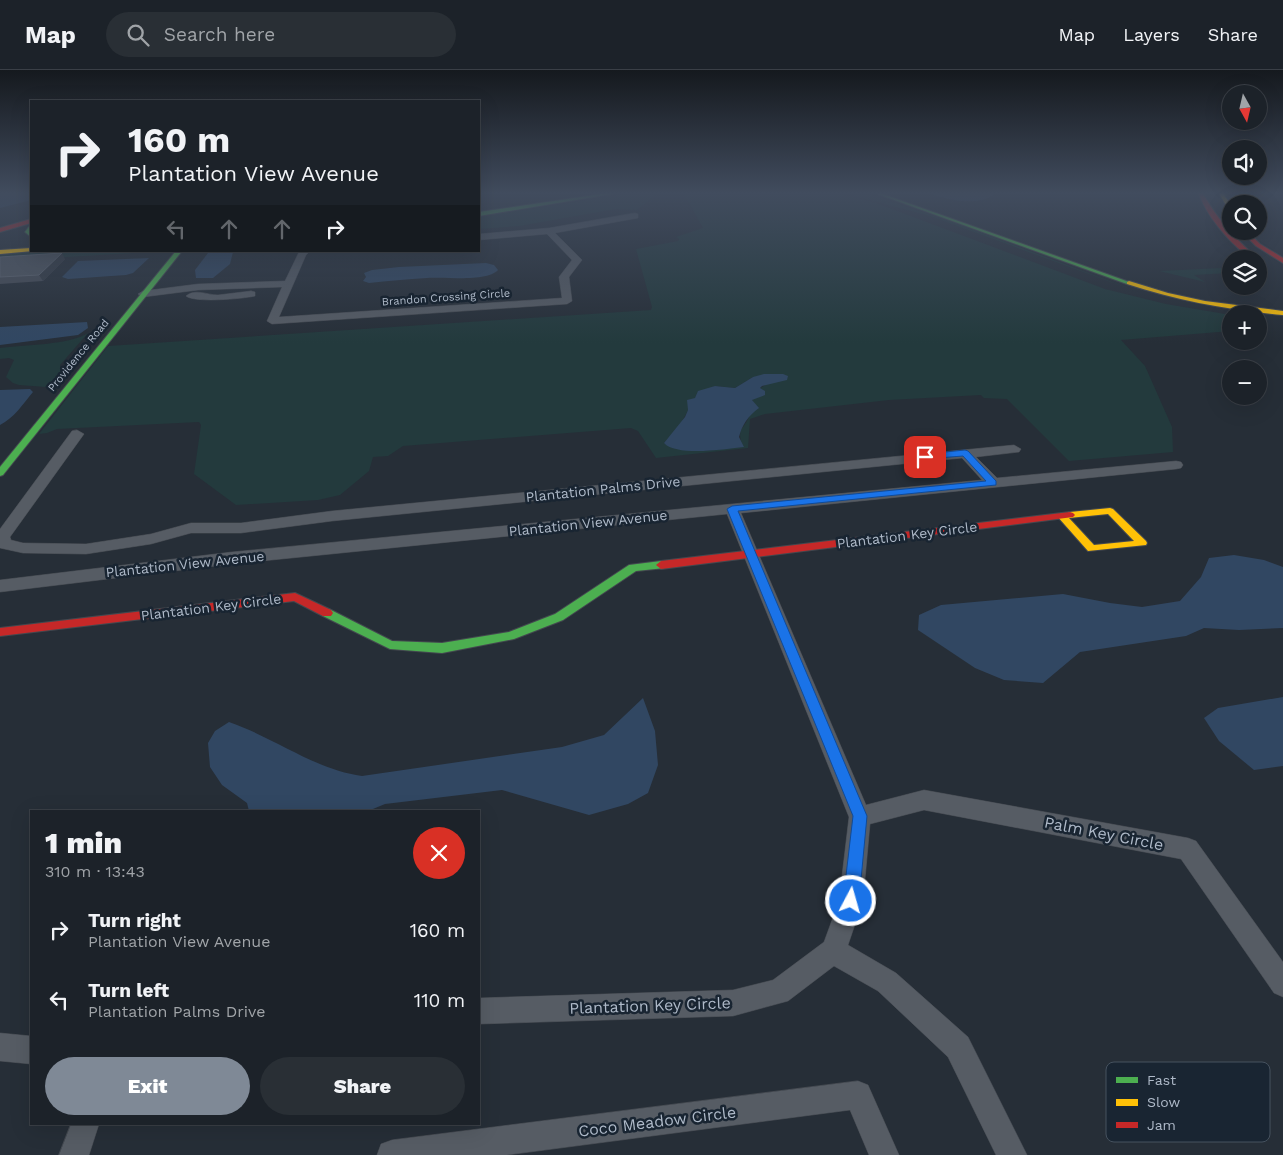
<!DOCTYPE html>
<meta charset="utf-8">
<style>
body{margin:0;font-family:"Work Sans",sans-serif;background:#292f35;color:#f1f3f6;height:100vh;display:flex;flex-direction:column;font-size:19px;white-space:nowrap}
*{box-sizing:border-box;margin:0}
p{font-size:16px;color:#a0a4a8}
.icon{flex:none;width:28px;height:28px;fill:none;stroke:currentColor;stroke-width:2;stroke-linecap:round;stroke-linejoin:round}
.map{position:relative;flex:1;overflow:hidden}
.details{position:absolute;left:30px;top:740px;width:450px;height:315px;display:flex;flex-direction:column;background:#1c2229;border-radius:0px;box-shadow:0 5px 20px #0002,0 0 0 1px #3a3f46}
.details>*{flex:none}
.hud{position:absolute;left:30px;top:30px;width:450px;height:152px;border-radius:0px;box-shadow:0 5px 20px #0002,0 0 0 1px #3a3f46;background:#1c2229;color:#f1f3f6;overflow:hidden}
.needle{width:32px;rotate:172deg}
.fabs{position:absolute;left:1222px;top:15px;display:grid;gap:10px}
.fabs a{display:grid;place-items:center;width:45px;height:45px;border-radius:50%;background:#1c2229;box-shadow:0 5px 20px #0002,0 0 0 1px #3a3f46;font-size:25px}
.pin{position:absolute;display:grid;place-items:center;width:42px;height:42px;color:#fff;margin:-21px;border-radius:10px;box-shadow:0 2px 8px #0006}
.me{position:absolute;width:55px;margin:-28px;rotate:6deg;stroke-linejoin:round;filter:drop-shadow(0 0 4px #0008)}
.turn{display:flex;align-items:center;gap:18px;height:105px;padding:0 15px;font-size:22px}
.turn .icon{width:65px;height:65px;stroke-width:2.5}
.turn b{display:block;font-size:35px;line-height:42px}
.lanes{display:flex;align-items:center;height:48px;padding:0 15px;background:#0003;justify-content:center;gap:25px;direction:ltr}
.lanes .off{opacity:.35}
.round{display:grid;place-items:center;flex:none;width:52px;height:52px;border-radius:26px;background:#292f35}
.head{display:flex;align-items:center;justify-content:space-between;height:85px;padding:0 15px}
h1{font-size:30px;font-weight:800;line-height:38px}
.cta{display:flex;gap:10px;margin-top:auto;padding:10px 15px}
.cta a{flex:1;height:58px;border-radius:30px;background:#7f8996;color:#fff;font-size:20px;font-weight:800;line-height:58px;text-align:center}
.cta a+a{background:#292f35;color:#f1f3f6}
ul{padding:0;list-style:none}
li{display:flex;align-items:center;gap:15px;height:70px;padding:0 15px}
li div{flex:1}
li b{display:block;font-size:19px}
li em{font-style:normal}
header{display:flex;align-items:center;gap:30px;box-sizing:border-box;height:70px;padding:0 25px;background:#1c2229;border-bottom:1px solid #3a3f46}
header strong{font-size:24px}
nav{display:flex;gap:28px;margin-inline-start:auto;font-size:18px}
.search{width:350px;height:45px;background:#292f35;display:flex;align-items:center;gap:12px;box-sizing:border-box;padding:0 18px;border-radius:28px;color:#a0a4a8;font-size:19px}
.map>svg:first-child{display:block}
</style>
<header>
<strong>Map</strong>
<div class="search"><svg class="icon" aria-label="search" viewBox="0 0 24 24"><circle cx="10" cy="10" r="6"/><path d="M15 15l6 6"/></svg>Search here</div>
<nav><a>Map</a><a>Layers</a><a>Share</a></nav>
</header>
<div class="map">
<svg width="1283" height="1085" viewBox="0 0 1283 1085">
<rect width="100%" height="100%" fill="#262e37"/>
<!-- green -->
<g fill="#233a3d" fill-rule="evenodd">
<path d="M 636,122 L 667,122 L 653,127 L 637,140 L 616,139 L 519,156 L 479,159 L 479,147 Z"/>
<path d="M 683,122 L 833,122 L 876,133 L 1105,219 L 1166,234 L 1231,245 L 1231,261 L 1121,270 L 1145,296 L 1172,357 L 1173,382 L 1069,391 L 1007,329 L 984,328 L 981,325 L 889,330 L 765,344 L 750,349 L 748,378 L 656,388 L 638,361 L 631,358 L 403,376 L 388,386 L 373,387 L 369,401 L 340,425 L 318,430 L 236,435 L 194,404 L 201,355 L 199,352 L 57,359 L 47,363 L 39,364 L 108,276 L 651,240 L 652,237 L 636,179 L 678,171 L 679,169 L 676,167 L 703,158 ZM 753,307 L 773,312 C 763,315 753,321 752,333 C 751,337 752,342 750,345 C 743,361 736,358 743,377 L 703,381 L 664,373 L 680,355 L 695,328 L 715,316 L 735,318 Z"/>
<path d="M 839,122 L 863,122 L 953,152 L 1141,223 L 930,146 Z"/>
<path d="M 39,181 L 169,181 L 0,191 L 0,184 Z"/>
<path d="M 1221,198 L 1230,203 L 1194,205 L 1205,212 L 1159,201 Z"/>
<path d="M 88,263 L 60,295 L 61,303 L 46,317 L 19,315 L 13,313 L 6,307 L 14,290 L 9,288 L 0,289 L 0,278 C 23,275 70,275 88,263 Z"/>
</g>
<!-- water -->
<g fill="#314762">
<path d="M 0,122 L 31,122 L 31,130 L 0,138 Z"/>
<path d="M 937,122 L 1061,122 L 995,124 C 977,137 950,130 931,124 Z"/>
<path d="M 217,181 L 233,182 L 230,194 L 213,208 L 196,208 L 195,200 L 208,183 Z"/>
<path d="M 149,188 L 133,203 L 126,205 L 68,209 L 62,207 L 78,191 Z"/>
<path d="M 486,193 L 494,195 L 498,200 C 488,212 442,207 427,208 C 407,209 388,211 369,213 L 363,211 L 366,207 L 364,203 L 372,200 L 399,197 Z"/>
<path d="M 87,252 L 88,258 L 78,265 L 0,275 L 0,257 Z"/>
<path d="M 764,304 L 783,304 L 788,306 L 787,310 L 762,316 L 760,318 L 765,321 L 765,325 L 752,330 L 759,338 C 748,346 742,355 739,367 L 744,377 C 726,379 677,387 664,373 L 685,347 L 688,340 L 687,330 L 695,328 L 698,321 L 715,316 L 735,318 L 753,307 Z"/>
<path d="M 30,319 L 33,322 C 23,334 14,348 0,355 L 0,320 Z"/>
<path d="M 1234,485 L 1264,490 L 1283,497 L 1283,558 L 1239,560 L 1204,558 L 1186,566 L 1080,582 L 1043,613 L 1004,610 L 975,598 L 918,560 L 919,545 L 941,535 L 1063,524 L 1110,533 L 1142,537 L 1180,531 L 1201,507 L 1209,488 Z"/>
<path d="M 1283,627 L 1283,696 L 1254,700 L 1219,671 L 1204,648 L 1218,638 Z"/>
<path d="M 643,628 L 655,661 L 658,695 L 648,723 L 628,734 L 589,745 L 502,720 L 385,734 L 368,741 L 249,741 L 247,733 L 222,715 L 210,697 L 208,673 L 215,661 L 229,652 C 273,667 316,700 362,706 L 562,677 L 604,665 Z"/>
</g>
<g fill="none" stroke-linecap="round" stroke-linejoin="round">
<!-- street casing -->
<g stroke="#43484f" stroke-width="1">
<g id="street">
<path d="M 635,143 L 638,144 L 638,148 L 555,163 L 582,190 L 569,207 L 572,231 L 567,234 L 272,254 L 267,251 L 282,217 L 198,220 L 143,227 L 138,224 L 143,221 L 198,214 L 285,211 L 299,182 L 310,181 L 306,185 L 279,247 L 562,228 L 559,207 L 572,190 L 547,164 L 479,170 L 479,164 L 549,158 Z"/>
<path d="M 251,221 L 255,222 L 255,226 C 242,229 194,233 186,226 C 195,218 207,225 218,225 C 229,224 240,222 251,221 Z"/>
<path d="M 77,360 L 84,364 L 10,467 L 11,470 L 23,473 L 86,474 L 151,464 L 191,453 L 241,453 L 332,441 L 1014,375 L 1021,379 L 1019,382 L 976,387 L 997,408 L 1176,391 L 1181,392 L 1183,395 L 1181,398 L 1176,399 L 741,443 L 866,735 L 924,720 L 1188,768 L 1196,771 L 1283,892 L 1283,927 L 1274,923 L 1181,789 L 924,740 L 870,754 L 863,831 L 848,875 L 896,903 L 968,967 L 1027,1085 L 996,1085 L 948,987 L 878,921 L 834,896 L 788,931 L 733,946 L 479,954 L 479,928 L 733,920 L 773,910 L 824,872 L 839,831 L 849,747 L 727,444 L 232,494 L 0,522 L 0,510 L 232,482 L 982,410 L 962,388 L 332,451 L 241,463 L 191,463 L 151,474 L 86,484 L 23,483 L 0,478 L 0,459 L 72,361 Z"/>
<path d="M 0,963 L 31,966 L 31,994 L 0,991 Z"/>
<path d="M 858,1011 L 868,1015 L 899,1085 L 869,1085 L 850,1040 L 507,1085 L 377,1085 L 381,1074 L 392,1070 Z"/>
<path d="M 71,1054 L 99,1054 L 89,1085 L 59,1085 Z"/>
</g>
</g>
<!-- fast casing -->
<g stroke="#43484f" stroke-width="2">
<g id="fast">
<path d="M 614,122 L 624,122 L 479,146 L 479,142 Z"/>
<path d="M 872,122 L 877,122 L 1132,213 L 1127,214 Z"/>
<path d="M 31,154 L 31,167 L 25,162 Z"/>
<path d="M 176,181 L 182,181 L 3,405 L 0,406 L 0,397 Z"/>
<path d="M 661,491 L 665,492 L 666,495 L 665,498 L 636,501 L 563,550 L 514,569 L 442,583 L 390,579 L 323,546 L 321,543 L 327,539 L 331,540 L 392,571 L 442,573 L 509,562 L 555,544 L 629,495 Z"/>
</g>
</g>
<!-- slow casing -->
<g stroke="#43484f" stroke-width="2">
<g id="slow">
<path d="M 1218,122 L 1222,122 L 1231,135 L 1231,141 L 1229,140 Z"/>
<path d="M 31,178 L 31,181 L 33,181 L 0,184 L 0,180 Z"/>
<path d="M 1129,211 L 1168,223 L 1205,231 L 1283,241 L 1283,245 C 1230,240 1178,231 1127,214 L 1127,212 Z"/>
<path d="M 1110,438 L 1113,439 L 1146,471 L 1147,473 L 1146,475 L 1088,481 L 1057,446 L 1062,443 L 1066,444 L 1070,442 ZM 1108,444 L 1134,471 L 1094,475 L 1069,448 Z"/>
</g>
</g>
<!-- jam casing -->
<g stroke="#43484f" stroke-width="2">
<g id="jam">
<path d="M 1198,122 L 1202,122 C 1220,153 1232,165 1258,189 L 1251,189 C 1229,172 1207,147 1198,122 Z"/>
<path d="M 31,149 L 31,153 L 0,162 L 0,158 Z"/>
<path d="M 1245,163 L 1249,163 L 1260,174 L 1283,188 L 1283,193 L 1256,176 L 1245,165 Z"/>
<path d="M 1070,442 L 1073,443 L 1075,445 L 1073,447 L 661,499 L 656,495 L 661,491 Z"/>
<path d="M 295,523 L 331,540 L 333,543 L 331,546 L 323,546 L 294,531 L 0,566 L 0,558 Z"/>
</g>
</g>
<!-- street -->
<use href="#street" fill="#565c64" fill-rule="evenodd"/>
<!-- fast -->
<use href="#fast" fill="#4caf50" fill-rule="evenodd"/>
<!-- slow -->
<use href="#slow" fill="#ffc107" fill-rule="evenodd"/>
<!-- jam -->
<use href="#jam" fill="#c62828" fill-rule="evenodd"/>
</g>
<!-- wall -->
<path fill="#464c56" d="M 0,187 L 65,189 L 43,211 L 0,214 Z"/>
<!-- shaded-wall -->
<path fill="#343b44" d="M 62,183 L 65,189 L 43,211 L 39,205 Z"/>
<!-- building -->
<path fill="#515862" stroke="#606772" d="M 62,183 L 39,205 L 0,207 L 0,187 Z"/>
<!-- sky -->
<linearGradient id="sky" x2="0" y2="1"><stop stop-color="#15191e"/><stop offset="0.45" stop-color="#414c5e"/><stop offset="1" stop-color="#414c5e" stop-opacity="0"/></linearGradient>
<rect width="1283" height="273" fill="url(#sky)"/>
<!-- route -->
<path fill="#1a73e8" stroke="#114b97" d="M 965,380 L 968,381 L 996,411 L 996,415 L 738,441 L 867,746 L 859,831 L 857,837 L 851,839 L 845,837 L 843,831 L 853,746 L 727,439 L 732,436 L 986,411 L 963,386 L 925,389 L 921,387 L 925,384 Z"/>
<g text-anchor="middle" stroke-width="5" stroke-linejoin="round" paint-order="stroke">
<!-- far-street labels -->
<g font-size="11" fill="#afbac9" stroke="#192532">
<text transform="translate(446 227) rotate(-4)" y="4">Brandon Crossing Circle</text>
<text transform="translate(78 285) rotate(-51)" y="4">Providence Road</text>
</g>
<!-- street labels -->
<g font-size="14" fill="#afbac9" stroke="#192532">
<text transform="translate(603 419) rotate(-6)" y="5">Plantation Palms Drive</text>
<text transform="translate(588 453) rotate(-6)" y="5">Plantation View Avenue</text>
<text transform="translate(907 465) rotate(-7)" y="5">Plantation Key Circle</text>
<text transform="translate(185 494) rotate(-6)" y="5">Plantation View Avenue</text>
<text transform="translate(211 537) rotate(-7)" y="5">Plantation Key Circle</text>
</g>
<!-- near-street labels -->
<g font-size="16" fill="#afbac9" stroke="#192532">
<text transform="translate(1104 763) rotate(11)" y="6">Palm Key Circle</text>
<text transform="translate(650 935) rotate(-2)" y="6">Plantation Key Circle</text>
<text transform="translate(657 1051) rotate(-7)" y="6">Coco Meadow Circle</text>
</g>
</g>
<!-- legend -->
<rect x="1106" y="992" width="164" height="80" rx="8" fill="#192532" stroke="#46525f" stroke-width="1"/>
<rect x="1116" y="1007" width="22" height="6" fill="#4caf50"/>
<rect x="1116" y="1029" width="22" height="7" fill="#ffc107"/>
<rect x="1116" y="1052" width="22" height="6" fill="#c62828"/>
<g font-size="14" fill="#afbac9">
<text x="1147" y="1015">Fast</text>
<text x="1147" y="1037">Slow</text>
<text x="1147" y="1060">Jam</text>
</g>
</svg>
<div class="fabs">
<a><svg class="needle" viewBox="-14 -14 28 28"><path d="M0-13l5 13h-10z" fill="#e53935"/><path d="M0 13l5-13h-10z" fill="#a0a4a8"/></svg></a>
<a><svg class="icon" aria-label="sound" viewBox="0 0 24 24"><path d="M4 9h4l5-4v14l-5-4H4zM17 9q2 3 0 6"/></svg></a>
<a><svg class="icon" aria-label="search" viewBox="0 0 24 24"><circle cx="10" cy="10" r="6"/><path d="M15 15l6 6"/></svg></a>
<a><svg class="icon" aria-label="layers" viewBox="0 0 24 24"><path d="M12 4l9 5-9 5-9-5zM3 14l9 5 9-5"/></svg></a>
<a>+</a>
<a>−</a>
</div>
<div class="pin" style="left:925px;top:387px;background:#d93025"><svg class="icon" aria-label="arrive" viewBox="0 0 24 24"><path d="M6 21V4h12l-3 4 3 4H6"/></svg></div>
<svg class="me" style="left:851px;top:831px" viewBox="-20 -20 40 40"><circle r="17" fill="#1a73e8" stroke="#fff" stroke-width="3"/><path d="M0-11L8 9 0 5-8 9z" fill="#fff"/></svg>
<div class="hud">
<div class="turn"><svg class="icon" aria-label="right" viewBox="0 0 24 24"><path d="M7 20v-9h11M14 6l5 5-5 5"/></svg><div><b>160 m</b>Plantation View Avenue</div></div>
<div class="lanes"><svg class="icon off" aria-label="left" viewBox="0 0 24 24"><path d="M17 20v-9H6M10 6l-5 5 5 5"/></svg><svg class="icon off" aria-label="ahead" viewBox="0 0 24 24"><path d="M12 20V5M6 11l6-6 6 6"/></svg><svg class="icon off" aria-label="ahead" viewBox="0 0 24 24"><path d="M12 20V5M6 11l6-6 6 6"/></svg><svg class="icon" aria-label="right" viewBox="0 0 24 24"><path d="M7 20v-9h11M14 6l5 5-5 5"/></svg></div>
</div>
<section class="details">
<div class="head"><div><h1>1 min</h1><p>310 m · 13:43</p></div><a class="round" style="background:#d93025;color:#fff"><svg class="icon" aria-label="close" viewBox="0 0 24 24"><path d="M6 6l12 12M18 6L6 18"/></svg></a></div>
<ul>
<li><svg class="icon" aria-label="right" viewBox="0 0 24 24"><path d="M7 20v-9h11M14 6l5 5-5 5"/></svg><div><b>Turn right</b><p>Plantation View Avenue</p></div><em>160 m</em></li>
<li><svg class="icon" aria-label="left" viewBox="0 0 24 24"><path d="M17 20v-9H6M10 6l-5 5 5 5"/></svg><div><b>Turn left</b><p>Plantation Palms Drive</p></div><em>110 m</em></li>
</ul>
<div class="cta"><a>Exit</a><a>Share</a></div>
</section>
</div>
